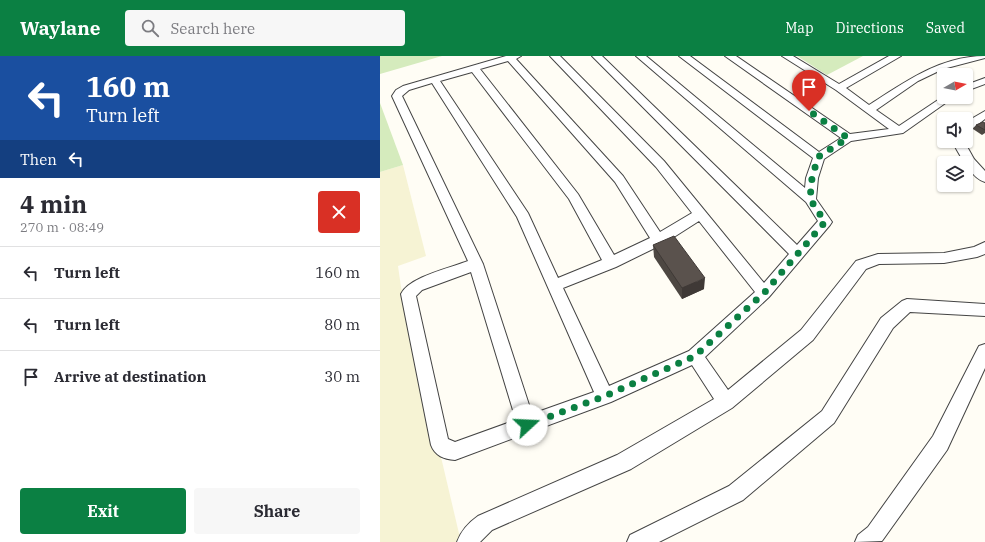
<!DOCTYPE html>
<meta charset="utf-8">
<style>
body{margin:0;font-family:"IBM Plex Serif",serif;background:#f7f7f7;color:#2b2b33;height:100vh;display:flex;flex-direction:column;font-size:15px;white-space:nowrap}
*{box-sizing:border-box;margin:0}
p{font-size:13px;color:#7c7c81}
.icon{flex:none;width:22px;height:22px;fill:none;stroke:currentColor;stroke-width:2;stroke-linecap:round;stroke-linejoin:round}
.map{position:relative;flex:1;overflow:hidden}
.sheet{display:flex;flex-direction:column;background:#fff;width:380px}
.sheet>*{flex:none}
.hud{background:#1a4fa0;color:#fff;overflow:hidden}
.needle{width:26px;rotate:81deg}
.controls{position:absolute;left:557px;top:12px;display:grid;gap:8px}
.controls a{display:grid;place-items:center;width:36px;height:36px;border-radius:4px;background:#fff;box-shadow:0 1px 3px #0004;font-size:20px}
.pin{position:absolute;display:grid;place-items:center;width:34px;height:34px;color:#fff;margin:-41px -17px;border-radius:50% 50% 50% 0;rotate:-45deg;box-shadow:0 0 4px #0007}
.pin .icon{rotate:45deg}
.me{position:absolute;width:44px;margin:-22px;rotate:70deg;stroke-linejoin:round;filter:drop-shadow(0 0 3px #0008)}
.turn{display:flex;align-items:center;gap:14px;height:84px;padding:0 20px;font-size:18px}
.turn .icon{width:52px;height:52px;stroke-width:2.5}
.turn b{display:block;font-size:28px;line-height:34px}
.then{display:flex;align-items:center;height:38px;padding:0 20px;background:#0003;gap:8px;font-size:15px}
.round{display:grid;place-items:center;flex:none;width:42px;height:42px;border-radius:4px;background:#f7f7f7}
.summary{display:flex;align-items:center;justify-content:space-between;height:68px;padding:0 20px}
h1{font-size:24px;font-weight:700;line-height:30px}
.primary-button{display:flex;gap:8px;margin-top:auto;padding:8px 20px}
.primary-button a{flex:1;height:46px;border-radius:4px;background:#0b8043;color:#fff;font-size:16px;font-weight:700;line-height:46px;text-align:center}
.primary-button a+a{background:#f7f7f7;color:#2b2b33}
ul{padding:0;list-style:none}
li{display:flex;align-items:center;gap:12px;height:52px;padding:0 20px;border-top:1px solid #e1e1e2}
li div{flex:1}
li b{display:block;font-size:15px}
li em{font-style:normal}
header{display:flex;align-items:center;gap:24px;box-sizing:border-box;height:56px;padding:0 20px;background:#0b8043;color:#fff}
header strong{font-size:19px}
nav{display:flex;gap:22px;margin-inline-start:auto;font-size:14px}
.search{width:280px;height:36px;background:#f7f7f7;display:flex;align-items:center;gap:10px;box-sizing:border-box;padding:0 14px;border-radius:4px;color:#7c7c81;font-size:15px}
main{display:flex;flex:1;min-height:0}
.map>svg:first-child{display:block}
</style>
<header>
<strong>Waylane</strong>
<div class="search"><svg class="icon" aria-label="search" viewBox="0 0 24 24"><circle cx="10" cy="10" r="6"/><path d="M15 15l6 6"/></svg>Search here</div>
<nav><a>Map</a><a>Directions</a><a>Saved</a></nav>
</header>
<main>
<section class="sheet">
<div class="hud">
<div class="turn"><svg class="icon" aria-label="left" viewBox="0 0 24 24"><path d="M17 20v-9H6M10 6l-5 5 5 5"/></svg><div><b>160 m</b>Turn left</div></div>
<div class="then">Then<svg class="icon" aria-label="left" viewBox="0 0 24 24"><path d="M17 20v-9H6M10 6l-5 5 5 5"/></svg></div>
</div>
<div class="summary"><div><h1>4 min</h1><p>270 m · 08:49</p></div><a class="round" style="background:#d93025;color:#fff"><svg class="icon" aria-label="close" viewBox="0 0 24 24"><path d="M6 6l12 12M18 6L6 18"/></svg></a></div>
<ul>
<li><svg class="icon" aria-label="left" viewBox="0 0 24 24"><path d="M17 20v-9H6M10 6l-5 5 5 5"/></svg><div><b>Turn left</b></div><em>160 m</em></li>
<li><svg class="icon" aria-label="left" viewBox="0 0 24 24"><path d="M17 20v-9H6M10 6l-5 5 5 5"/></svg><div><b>Turn left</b></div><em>80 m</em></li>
<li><svg class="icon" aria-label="arrive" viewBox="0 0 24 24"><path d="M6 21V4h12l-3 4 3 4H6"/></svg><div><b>Arrive at destination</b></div><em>30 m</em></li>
</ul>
<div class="primary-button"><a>Exit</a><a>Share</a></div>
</section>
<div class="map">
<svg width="605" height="486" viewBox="0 0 605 486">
<rect width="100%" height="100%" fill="#fffdf5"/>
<!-- farmland -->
<path fill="#f6f3d4" d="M 23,109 L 46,200 L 18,210 L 21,231 L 81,486 L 0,486 L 0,116 Z"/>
<!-- green -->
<g fill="#d5ebbd">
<path d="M 0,0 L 62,0 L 0,18 Z"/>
<path d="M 417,0 L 483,0 L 447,19 Z"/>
<path d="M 0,47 L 23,109 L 0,116 Z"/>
</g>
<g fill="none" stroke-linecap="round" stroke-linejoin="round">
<!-- street casing -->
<g stroke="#444" stroke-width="2">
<g id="street">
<path d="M 126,0 L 141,0 L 136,3 L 243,120 L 280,176 L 312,157 L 276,111 L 170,0 L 180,0 L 284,105 L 384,227 L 409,198 L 212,0 L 222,0 L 417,189 L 438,165 L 426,146 L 256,0 L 266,0 L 425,132 L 426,122 L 433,102 L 299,0 L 310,0 L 439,96 L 461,82 L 345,0 L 356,0 L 470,78 L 509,73 L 456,34 L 402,0 L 413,0 L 459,28 L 509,0 L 521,0 L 466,32 L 489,49 C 525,26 560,0 605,0 L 605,2 L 563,13 L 538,25 L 496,54 L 519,70 L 564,40 L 574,41 L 523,77 L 471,85 L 444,103 L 438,122 L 436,143 L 452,166 L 450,169 L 389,241 L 325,301 L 348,334 L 421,274 L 476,205 L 498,198 L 564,197 L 594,191 L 605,186 L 605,198 L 597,201 L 564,207 L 499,208 L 486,213 L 433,284 L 352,352 L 251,413 L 112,474 L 100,486 L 77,486 C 81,475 88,467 98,460 L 237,399 L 334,343 L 312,309 L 231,346 L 75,404 C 64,403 55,400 51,389 L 21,238 C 29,221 70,212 88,205 L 12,40 L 16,34 L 23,30 ZM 128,5 L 235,126 L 270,182 L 234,199 L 198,138 L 100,13 ZM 92,16 L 189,143 L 222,204 L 178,222 L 148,157 L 60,25 ZM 52,27 L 137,161 L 214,336 L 152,358 L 103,208 L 22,40 L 29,34 ZM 319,165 L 375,236 L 309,295 L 229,330 L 183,232 L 236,211 L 283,188 ZM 91,216 L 136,364 L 75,386 L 68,383 L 36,240 L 42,234 Z"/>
<path d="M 605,22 L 605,28 L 586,35 L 586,29 Z"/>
<path d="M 605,55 L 605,63 L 593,72 L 590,76 L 586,77 L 586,66 Z"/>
<path d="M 574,85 L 586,85 L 585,87 L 594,103 L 605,115 L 605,126 C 591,122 580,99 573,87 Z"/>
<path d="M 527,243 L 605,248 L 605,260 L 530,256 L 513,272 L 454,367 L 363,444 L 279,486 L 247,486 L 250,479 L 349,430 L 442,355 L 501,262 L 522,245 Z"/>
<path d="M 605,288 L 605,312 L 567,394 L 502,485 L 475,486 L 478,479 L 488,471 L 553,380 L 599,290 Z"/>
</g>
</g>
<!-- street -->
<use href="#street" fill="#fff" fill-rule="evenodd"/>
</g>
<!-- wall -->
<g fill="#4d4742">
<path d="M 605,67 L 605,77 L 602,79 L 593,73 L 596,69 Z"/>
<path d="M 273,189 L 324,233 L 302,243 L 274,201 Z"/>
</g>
<!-- shaded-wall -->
<path fill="#3f3936" d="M 325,222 L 324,233 L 302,243 L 302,232 Z"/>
<!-- building -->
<g fill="#5a524d" stroke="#3f3936">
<path d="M 603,66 L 605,67 L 605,74 L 596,69 Z"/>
<path d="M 294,180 L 325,222 L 302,232 L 273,189 Z"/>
</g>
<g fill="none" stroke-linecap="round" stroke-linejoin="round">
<!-- route -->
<path stroke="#0b8043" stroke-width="7" stroke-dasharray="0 12.6" d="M 147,369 L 225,340 L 315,300 L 384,237 L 445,166 L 430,143 L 432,122 L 438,101 L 468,82 L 429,55"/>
</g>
</svg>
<div class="controls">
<a><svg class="needle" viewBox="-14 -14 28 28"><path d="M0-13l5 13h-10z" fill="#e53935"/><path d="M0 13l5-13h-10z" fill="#7c7c81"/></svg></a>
<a><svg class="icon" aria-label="sound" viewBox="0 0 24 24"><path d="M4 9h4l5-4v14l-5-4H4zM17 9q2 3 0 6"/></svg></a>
<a><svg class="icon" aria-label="layers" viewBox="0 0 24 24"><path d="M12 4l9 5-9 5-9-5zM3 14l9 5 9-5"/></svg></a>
</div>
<div class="pin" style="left:429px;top:55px;background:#d93025"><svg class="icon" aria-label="arrive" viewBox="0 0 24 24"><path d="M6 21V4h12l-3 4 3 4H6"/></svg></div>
<svg class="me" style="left:147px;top:369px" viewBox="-20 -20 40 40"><circle r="19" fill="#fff"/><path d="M0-13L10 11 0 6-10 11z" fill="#0b8043"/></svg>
</div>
</main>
